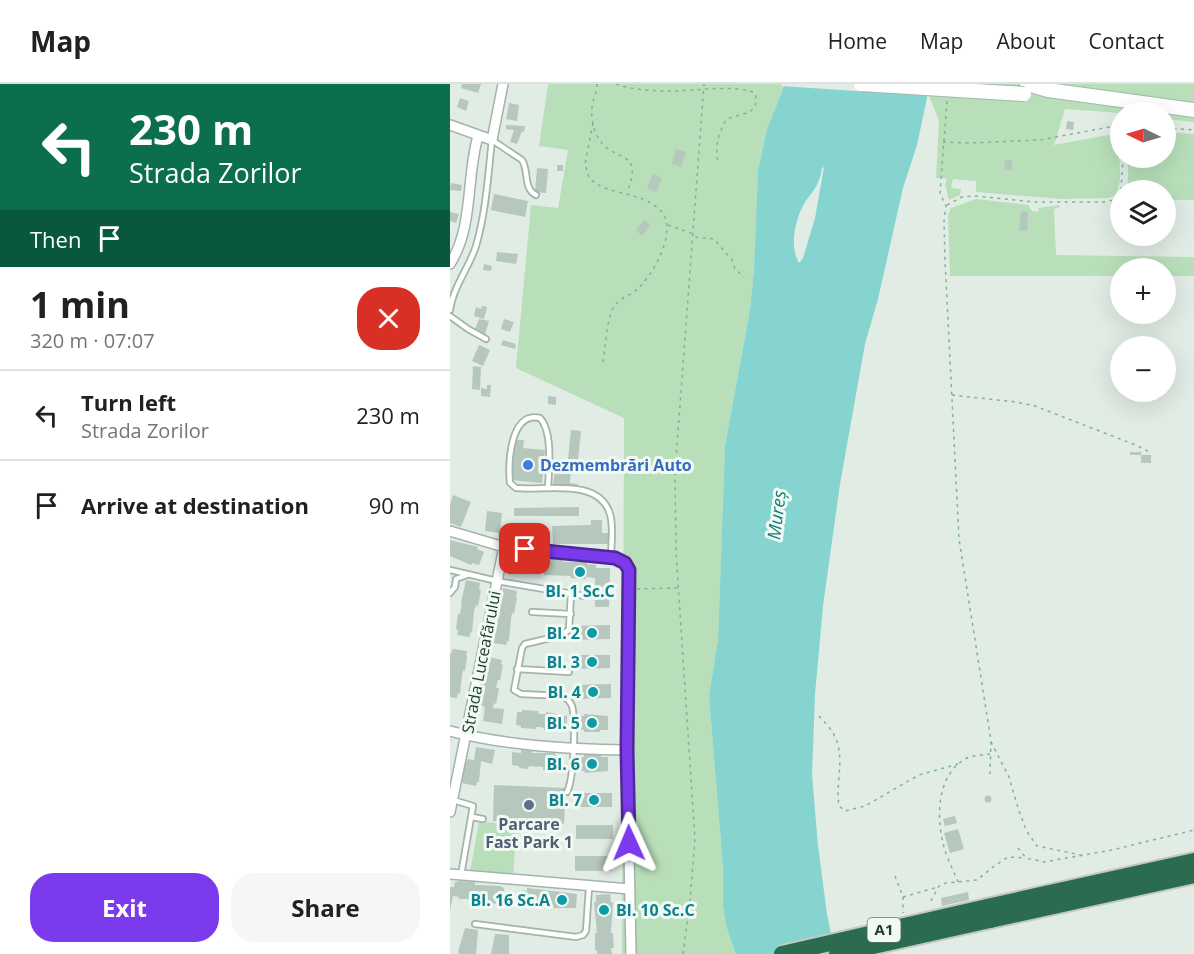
<!DOCTYPE html>
<meta charset="utf-8">
<style>
body{margin:0;font-family:"Open Sans",sans-serif;background:#f6f6f6;color:#202124;height:100vh;display:flex;flex-direction:column;font-size:22px;white-space:nowrap}
*{box-sizing:border-box;margin:0}
p{font-size:20px;color:#757577}
.icon{flex:none;width:33px;height:33px;fill:none;stroke:currentColor;stroke-width:2;stroke-linecap:round;stroke-linejoin:round}
.map{position:relative;flex:1;overflow:hidden}
.details{display:flex;flex-direction:column;background:#fff;width:450px}
.details>*{flex:none}
.hud{background:#0b6e4f;color:#fff;overflow:hidden}
.needle{width:39px;rotate:275deg}
.buttons{position:absolute;left:660px;top:18px;display:grid;gap:12px}
.buttons a{display:grid;place-items:center;width:66px;height:66px;border-radius:50%;background:#fff;box-shadow:0 6px 24px #0002;font-size:30px}
.pin{position:absolute;display:grid;place-items:center;width:51px;height:51px;color:#fff;margin:-26px;border-radius:12px;box-shadow:0 3px 9px #0006}
.me{position:absolute;width:66px;margin:-33px;rotate:359deg;stroke-linejoin:round;filter:drop-shadow(0 0 4px #0008)}
.turn{display:flex;align-items:center;gap:21px;height:126px;padding:0 30px;font-size:27px}
.turn .icon{width:78px;height:78px;stroke-width:2.5}
.turn b{display:block;font-size:42px;line-height:51px}
.then{display:flex;align-items:center;height:57px;padding:0 30px;background:#0003;gap:12px;font-size:22px}
.round{display:grid;place-items:center;flex:none;width:63px;height:63px;border-radius:24px;background:#f6f6f6}
.summary{display:flex;align-items:center;justify-content:space-between;height:102px;padding:0 30px}
h1{font-size:36px;font-weight:700;line-height:45px}
.action{display:flex;gap:12px;margin-top:auto;padding:12px 30px}
.action a{flex:1;height:69px;border-radius:24px;background:#7c3aed;color:#fff;font-size:24px;font-weight:700;line-height:69px;text-align:center}
.action a+a{background:#f6f6f6;color:#202124}
ul{padding:0;list-style:none}
li{display:flex;align-items:center;gap:18px;height:90px;padding:0 30px;border-top:2px solid #e0e0e0}
li div{flex:1}
li b{display:block;font-size:22px}
li em{font-style:normal}
header{display:flex;align-items:center;gap:36px;box-sizing:border-box;height:84px;padding:0 30px;background:#fff;border-bottom:2px solid #e0e0e0}
header strong{font-size:28px}
nav{display:flex;gap:33px;margin-inline-start:auto;font-size:21px}
main{display:flex;flex:1;min-height:0}
.map>svg:first-child{display:block}
</style>
<header>
<strong>Map</strong>
<nav><a>Home</a><a>Map</a><a>About</a><a>Contact</a></nav>
</header>
<main>
<section class="details">
<div class="hud">
<div class="turn"><svg class="icon" aria-label="left" viewBox="0 0 24 24"><path d="M17 20v-9H6M10 6l-5 5 5 5"/></svg><div><b>230 m</b>Strada Zorilor</div></div>
<div class="then">Then<svg class="icon" aria-label="arrive" viewBox="0 0 24 24"><path d="M6 21V4h12l-3 4 3 4H6"/></svg></div>
</div>
<div class="summary"><div><h1>1 min</h1><p>320 m · 07:07</p></div><a class="round" style="background:#d93025;color:#fff"><svg class="icon" aria-label="close" viewBox="0 0 24 24"><path d="M6 6l12 12M18 6L6 18"/></svg></a></div>
<ul>
<li><svg class="icon" aria-label="left" viewBox="0 0 24 24"><path d="M17 20v-9H6M10 6l-5 5 5 5"/></svg><div><b>Turn left</b><p>Strada Zorilor</p></div><em>230 m</em></li>
<li><svg class="icon" aria-label="arrive" viewBox="0 0 24 24"><path d="M6 21V4h12l-3 4 3 4H6"/></svg><div><b>Arrive at destination</b></div><em>90 m</em></li>
</ul>
<div class="action"><a>Exit</a><a>Share</a></div>
</section>
<div class="map">
<svg width="744" height="870" viewBox="0 0 744 870">
<rect width="100%" height="100%" fill="#e1ece5"/>
<!-- green -->
<g fill="#b8dfba">
<path d="M 98,0 L 335,0 L 317,45 L 308,86 L 304,185 L 300,226 L 275,362 L 268,555 L 259,612 L 273,784 L 273,822 L 286,870 L 172,870 L 174,334 L 66,284 L 81,121 L 108,124 L 118,66 L 89,62 Z"/>
<path d="M 480,0 L 744,0 L 744,38 L 716,35 L 716,28 L 670,29 L 615,25 L 604,61 L 658,51 L 664,52 L 668,57 C 668,73 675,99 664,112 L 658,114 L 612,115 L 526,108 L 526,97 L 503,95 L 501,104 L 511,105 L 510,111 L 499,116 L 495,100 L 497,95 L 486,94 L 489,37 L 478,9 Z"/>
<path d="M 716,48 L 744,50 L 744,116 L 716,116 L 716,106 L 675,106 L 678,100 L 678,74 L 716,74 Z"/>
<path d="M 526,115 L 578,121 L 582,127 L 588,128 L 589,124 L 610,121 L 609,124 L 604,125 L 606,171 L 744,173 L 744,192 L 716,192 L 716,184 L 670,184 L 670,192 L 500,192 L 498,131 L 501,124 Z"/>
<path d="M 29,738 L 67,740 L 63,793 L 20,788 Z"/>
</g>
<!-- water -->
<path fill="#86d4cf" fill-rule="evenodd" d="M 335,0 L 478,9 L 467,61 L 453,104 L 428,215 L 415,260 L 390,400 L 373,522 L 365,610 L 362,690 L 368,762 L 377,830 L 385,870 L 286,870 L 277,844 L 273,822 L 273,784 L 259,612 L 268,555 L 275,362 L 300,226 L 304,185 L 308,86 L 317,45 ZM 374,83 L 365,134 L 353,174 L 349,179 C 339,162 345,135 355,118 C 364,106 370,99 372,84 Z"/>
<!-- pier -->
<path fill="#e1ece5" d="M 332,0 L 483,0 L 481,12 L 331,2 Z"/>
<!-- building -->
<g fill="#b6c7bd">
<path d="M 12,0 L 31,0 L 28,9 L 11,4 Z"/>
<path d="M 10,14 L 19,17 L 16,27 L 7,23 Z"/>
<path d="M 59,19 L 69,21 L 67,37 L 56,35 Z"/>
<path d="M 617,37 L 624,38 L 623,46 L 616,45 Z"/>
<path d="M 56,41 L 75,42 L 74,48 L 72,47 L 67,60 L 60,58 L 64,46 L 56,45 Z"/>
<path d="M 226,65 L 236,68 L 231,83 L 222,80 Z"/>
<path d="M 555,76 L 562,76 L 562,86 L 554,86 Z"/>
<rect x="107" y="81" width="6" height="6"/>
<path d="M 87,84 L 98,85 L 96,109 L 85,108 Z"/>
<path d="M 203,90 L 212,94 L 206,108 L 197,104 Z"/>
<path d="M 1,99 L 12,101 L 11,107 L 0,106 Z"/>
<path d="M 44,110 L 78,117 L 75,133 L 41,126 Z"/>
<path d="M 571,127 L 578,128 L 577,147 L 569,146 Z"/>
<path d="M 0,128 L 9,130 L 6,139 L 0,137 Z"/>
<path d="M 194,136 L 200,141 L 192,152 L 186,146 Z"/>
<path d="M 47,168 L 68,170 L 66,180 L 46,177 Z"/>
<path d="M 34,180 L 42,182 L 41,187 L 33,186 Z"/>
<path d="M 32,222 L 37,223 L 34,235 L 24,232 L 26,223 L 31,225 Z"/>
<path d="M 29,235 L 39,237 L 35,251 L 24,247 Z"/>
<path d="M 54,235 L 64,238 L 60,248 L 51,245 Z"/>
<path d="M 53,256 L 66,260 L 65,265 L 51,261 Z"/>
<path d="M 29,261 L 40,266 L 33,282 L 22,277 Z"/>
<path d="M 23,282 L 31,283 L 30,306 L 22,305 Z"/>
<path d="M 37,301 L 41,301 L 40,313 L 31,312 L 31,304 L 37,305 Z"/>
<path d="M 98,312 L 106,313 L 106,321 L 98,320 Z"/>
<path d="M 121,346 L 131,347 L 128,376 L 118,375 Z"/>
<path d="M 64,356 L 74,356 L 73,364 L 95,366 L 92,399 L 61,396 Z"/>
<rect x="680" y="368" width="11" height="3"/>
<rect x="691" y="371" width="10" height="8"/>
<path d="M 106,377 L 125,379 L 125,384 L 121,383 L 120,399 L 128,400 L 128,403 L 103,401 Z"/>
<path d="M 131,377 L 140,377 L 139,386 L 130,385 Z"/>
<path d="M 3,411 L 21,418 L 11,443 L 0,439 L 0,421 Z"/>
<path d="M 129,423 L 129,432 L 64,432 L 64,424 Z"/>
<path d="M 37,427 L 52,429 L 50,449 L 35,447 Z"/>
<path d="M 141,436 L 152,436 L 152,449 L 159,449 L 159,460 L 103,460 L 102,442 L 141,441 Z"/>
<path d="M 0,456 L 28,463 L 27,465 L 34,468 L 29,481 L 22,479 L 21,481 L 0,472 Z"/>
<path d="M 59,471 L 83,472 L 83,474 L 90,475 L 94,473 L 111,474 L 111,476 L 115,478 L 137,478 L 137,480 L 146,481 L 146,484 L 160,484 L 159,523 L 145,523 L 145,494 L 136,493 L 136,495 L 120,494 L 121,492 L 94,491 L 94,489 L 89,488 L 81,487 L 81,489 L 66,488 L 66,486 L 58,485 Z"/>
<path d="M 16,496 L 30,499 L 29,505 L 31,506 L 28,522 L 26,521 L 24,527 L 22,549 L 20,548 L 20,553 L 7,551 L 8,546 L 6,545 L 8,530 L 10,530 L 12,519 L 11,519 Z"/>
<path d="M 53,504 L 67,507 L 66,514 L 67,514 L 64,530 L 62,529 L 61,535 L 59,557 L 57,557 L 56,561 L 43,559 L 43,554 L 41,553 L 44,538 L 47,538 L 48,533 L 49,527 L 46,527 L 49,511 L 52,511 Z"/>
<path d="M 160,541 L 160,555 L 124,556 L 124,542 Z"/>
<path d="M 3,565 L 17,567 L 16,572 L 17,573 L 15,587 L 13,586 L 12,591 L 10,610 L 8,609 L 7,614 L 0,613 L 0,571 Z"/>
<path d="M 124,571 L 160,571 L 160,584 L 124,585 Z"/>
<path d="M 38,573 L 52,576 L 51,580 L 53,581 L 50,596 L 48,596 L 46,604 L 49,604 L 46,620 L 44,619 L 43,624 L 54,625 L 52,640 L 33,637 L 35,623 L 29,621 L 31,601 L 33,602 L 34,593 L 32,593 L 35,578 L 37,578 Z"/>
<path d="M 161,600 L 161,614 L 125,615 L 124,601 Z"/>
<path d="M 72,626 L 88,627 L 88,629 L 91,630 L 96,630 L 96,628 L 117,632 L 116,645 L 110,645 L 110,647 L 94,646 L 94,644 L 90,643 L 86,643 L 86,645 L 71,644 L 71,642 L 66,641 L 67,628 L 72,628 Z"/>
<path d="M 134,630 L 158,632 L 158,646 L 150,646 L 150,648 L 134,648 L 134,646 L 126,645 L 126,631 L 134,632 Z"/>
<path d="M 26,663 L 45,666 L 42,680 L 31,677 L 29,698 L 27,698 L 26,702 L 12,699 L 14,679 L 16,679 L 17,675 L 24,676 Z"/>
<path d="M 71,666 L 82,667 L 82,669 L 105,669 L 105,671 L 110,671 L 110,684 L 103,684 L 103,686 L 93,686 L 93,683 L 79,682 L 78,685 L 69,684 L 69,682 L 62,681 L 62,668 L 71,669 Z"/>
<path d="M 134,670 L 151,671 L 151,673 L 158,673 L 158,687 L 134,689 L 135,687 L 126,686 L 126,673 L 134,673 Z"/>
<path d="M 44,701 L 116,704 L 114,740 L 43,737 Z"/>
<rect x="126" y="709" width="36" height="14"/>
<circle cx="538" cy="715" r="3.5"/>
<path d="M 505,732 L 507,739 L 495,742 L 493,735 Z"/>
<rect x="126" y="741" width="37" height="14"/>
<path d="M 508,745 L 514,765 L 500,769 L 494,749 Z"/>
<rect x="125" y="772" width="37" height="15"/>
<path d="M 10,797 L 25,798 L 25,801 L 29,801 L 50,802 L 54,804 L 53,818 L 47,817 L 47,820 L 32,818 L 32,815 L 8,815 L 9,813 L 3,812 L 0,826 L 0,803 L 4,803 L 5,798 Z"/>
<path d="M 77,804 L 127,810 L 126,824 L 103,824 L 104,822 L 91,822 L 91,824 L 75,823 L 75,821 L 71,820 L 72,806 L 77,807 Z"/>
<path d="M 518,808 L 519,816 L 492,822 L 491,814 Z"/>
<path d="M 160,810 L 161,818 L 163,818 L 161,849 L 163,849 L 164,864 L 161,864 L 162,870 L 147,870 L 147,866 L 145,866 L 145,849 L 147,849 L 144,818 L 146,818 L 146,811 Z"/>
<path d="M 15,844 L 28,846 L 26,870 L 10,870 L 8,868 Z"/>
<path d="M 45,850 L 59,851 L 59,870 L 41,870 Z"/>
</g>
<g fill="none" stroke-linecap="round" stroke-linejoin="round">
<!-- lane casing -->
<g stroke="#a3b4ab" stroke-width="8">
<g id="lane">
<path d="M 0,226 C 3,203 19,184 26,162 C 36,128 38,91 42,56 L 72,76 C 79,86 73,105 86,111"/>
<path d="M 0,232 L 18,245 L 36,255"/>
<path d="M 98,403 C 99,385 103,348 90,334 C 60,327 58,379 60,399 L 66,404 C 94,407 149,393 160,430 C 164,443 161,460 161,473"/>
<path d="M 0,486 L 47,497 L 135,512"/>
<path d="M 0,509 L 5,503 L 6,495 L 17,491"/>
<path d="M 82,528 L 121,530"/>
<path d="M 67,585 L 119,588"/>
<path d="M 117,708 C 124,695 126,637 122,622 C 120,617 118,615 113,612 L 71,610 L 64,606 L 72,564 L 75,560 L 109,552 L 119,546 L 121,509"/>
<path d="M 3,716 L 23,722 L 11,791"/>
<path d="M 22,733 L 33,735"/>
<path d="M 25,840 L 126,853 L 133,851 L 136,847 L 139,803"/>
</g>
</g>
<!-- street casing -->
<g stroke="#a3b4ab" stroke-width="12">
<g id="street">
<path d="M 0,41 L 42,56 L 53,0"/>
<path d="M 0,180 C 24,142 16,93 28,52"/>
<path d="M 0,447 L 54,463 L 165,474 C 175,476 178,482 179,492 L 177,666 L 181,870"/>
<path d="M 0,647 C 59,662 117,665 177,666"/>
<path d="M 0,728 L 54,463"/>
<path d="M 0,790 L 180,805"/>
</g>
</g>
<!-- secondary casing -->
<g stroke="#9fb9aa" stroke-width="16">
<path id="secondary" d="M 577,0 L 598,6 L 744,26"/>
</g>
<!-- highway casing -->
<g stroke="#c1c9c5" stroke-width="20">
<g id="highway">
<path d="M 537,823 L 744,777"/>
<path d="M 540,836 L 744,791"/>
</g>
</g>
<!-- path -->
<g stroke="#80b197" stroke-width="1.5" stroke-dasharray="3 4.5" stroke-linecap="butt">
<path d="M 147,0 C 147,8 143,15 142,23 C 141,33 143,46 149,55 C 163,79 195,64 177,108"/>
<path d="M 166,0 C 183,6 203,7 221,7 C 244,7 285,0 305,9 C 311,33 289,28 276,36 C 268,50 265,63 268,79"/>
<path d="M 497,17 L 490,109 L 496,122 L 494,137 L 495,176 L 509,455 L 541,657 L 540,690"/>
<path d="M 143,39 L 135,80 L 139,94 C 144,98 149,102 155,104 C 173,111 195,111 210,126 C 230,145 202,194 185,207 C 179,212 170,214 166,220 C 156,231 156,263 153,278"/>
<path d="M 716,44 L 744,46"/>
<path d="M 493,58 L 520,59 L 590,56 L 670,41"/>
<path d="M 671,106 L 673,74"/>
<path d="M 497,121 L 512,113 L 525,112 L 585,118 L 654,118 L 664,116 L 670,109"/>
<path d="M 218,141 L 241,149 L 246,153 L 264,155 L 282,176 L 285,185 L 294,193"/>
<path d="M 502,311 L 566,318 L 585,322 L 688,362 L 701,369"/>
<path d="M 187,505 L 227,504"/>
<path d="M 369,632 C 374,638 381,644 384,651 C 396,673 385,698 389,722 L 395,727 L 415,722 L 469,691 L 508,680"/>
<path d="M 541,658 L 559,693 L 568,724 L 576,746 L 587,762 L 631,771"/>
<path d="M 568,764 L 576,774 L 594,778 L 662,766 L 744,746"/>
<path d="M 445,792 L 453,813 L 453,829"/>
<path d="M 508,798 C 504,787 497,775 494,763 C 486,735 486,690 517,674 C 524,671 532,671 540,670"/>
<path d="M 453,813 L 488,803"/>
<path d="M 481,817 L 489,802 L 496,799 L 527,796 L 543,783 L 558,773 L 575,774"/>
<path d="M 233,870 L 240,817 L 245,755 L 226,468 L 225,388 L 254,0"/>
</g>
<!-- lane -->
<use href="#lane" stroke="#fff" stroke-width="4.5"/>
<!-- street -->
<use href="#street" stroke="#fff" stroke-width="9"/>
<!-- secondary -->
<use href="#secondary" stroke="#fff" stroke-width="14"/>
<!-- highway -->
<use href="#highway" stroke="#2b6b4f" stroke-width="16"/>
<!-- secondary-bridge casing -->
<g stroke="#9fb9aa" stroke-width="16" stroke-linecap="butt">
<path id="secondary-bridge" d="M 411,0 L 574,10"/>
</g>
<!-- highway-bridge casing -->
<g stroke="#c1c9c5" stroke-width="20" stroke-linecap="butt">
<g id="highway-bridge">
<path d="M 332,870 L 537,823"/>
<path d="M 387,870 L 540,836"/>
</g>
</g>
<!-- secondary-bridge -->
<use href="#secondary-bridge" stroke="#fff" stroke-width="14"/>
<!-- highway-bridge -->
<use href="#highway-bridge" stroke="#2b6b4f" stroke-width="16"/>
</g>
<g fill="none" stroke-linecap="round" stroke-linejoin="round">
<!-- route casing -->
<g stroke="#51269a" stroke-width="15">
<path id="route" d="M 75,465 L 165,474 L 175,479 L 179,486 L 177,666 L 179,759"/>
</g>
<!-- route -->
<use href="#route" stroke="#7c3aed" stroke-width="10"/>
</g>
<!-- markers -->
<circle fill="#3f7fe0" stroke="#f1f9f3" stroke-width="2" cx="78" cy="381" r="6"/>
<g fill="#0f9aa8" stroke="#f1f9f3" stroke-width="2">
<circle cx="130" cy="488" r="6"/>
<circle cx="142" cy="549" r="6"/>
<circle cx="142" cy="578" r="6"/>
<circle cx="143" cy="608" r="6"/>
<circle cx="142" cy="639" r="6"/>
<circle cx="142" cy="680" r="6"/>
<circle cx="144" cy="716" r="6"/>
<circle cx="112" cy="816" r="6"/>
<circle cx="154" cy="826" r="6"/>
</g>
<circle fill="#5c6f8a" stroke="#f1f9f3" stroke-width="2" cx="79" cy="721" r="6"/>
<g text-anchor="middle" stroke-width="6" stroke-linejoin="round" paint-order="stroke">
<!-- shield labels -->
<rect fill="#f1f9f3" stroke="#5f766a" stroke-width="1.5" x="417.5" y="834" width="33" height="24" rx="4.5"/>
<g font-size="15" font-weight="bold" fill="#203e2f">
<text x="434" y="851">A1</text>
</g>
<!-- shop labels -->
<g font-size="16" font-weight="bold" fill="#366cbe" stroke="#f1f9f3" text-anchor="start">
<text x="90" y="387">Dezmembrări Auto</text>
</g>
<!-- culture labels -->
<g font-size="16" font-weight="bold" fill="#0d838f" stroke="#f1f9f3" text-anchor="end">
<text x="130" y="513" text-anchor="middle">Bl. 1 Sc.C</text>
<text x="130" y="555">Bl. 2</text>
<text x="130" y="584">Bl. 3</text>
<text x="131" y="614">Bl. 4</text>
<text x="130" y="645">Bl. 5</text>
<text x="130" y="686">Bl. 6</text>
<text x="132" y="722">Bl. 7</text>
<text x="100" y="822">Bl. 16 Sc.A</text>
<text x="166" y="832" text-anchor="start">Bl. 10 Sc.C</text>
</g>
<!-- street labels -->
<g font-size="16" fill="#203e2f" stroke="#f1f9f3">
<text transform="translate(31 578) rotate(-79)" y="6">Strada Luceafărului</text>
</g>
<!-- service labels -->
<g font-size="16" font-weight="bold" fill="#4e5e75" stroke="#f1f9f3">
<text x="79" y="746">Parcare<tspan x="79" dy="18">Fast Park 1</tspan></text>
</g>
<!-- water labels -->
<g font-size="18" font-style="italic" fill="#177d77" stroke="#f1f9f3">
<text transform="translate(327 431) rotate(-83)" y="6">Mureș</text>
</g>
</g>
</svg>
<div class="buttons">
<a><svg class="needle" viewBox="-14 -14 28 28"><path d="M0-13l5 13h-10z" fill="#e53935"/><path d="M0 13l5-13h-10z" fill="#757577"/></svg></a>
<a><svg class="icon" aria-label="layers" viewBox="0 0 24 24"><path d="M12 4l9 5-9 5-9-5zM3 14l9 5 9-5"/></svg></a>
<a>+</a>
<a>−</a>
</div>
<div class="pin" style="left:75px;top:465px;background:#d93025"><svg class="icon" aria-label="arrive" viewBox="0 0 24 24"><path d="M6 21V4h12l-3 4 3 4H6"/></svg></div>
<svg class="me" style="left:179px;top:759px" viewBox="-20 -20 40 40"><path d="M0-17L14 15 0 8-14 15z" fill="#7c3aed" stroke="#fff" stroke-width="4"/></svg>
</div>
</main>
